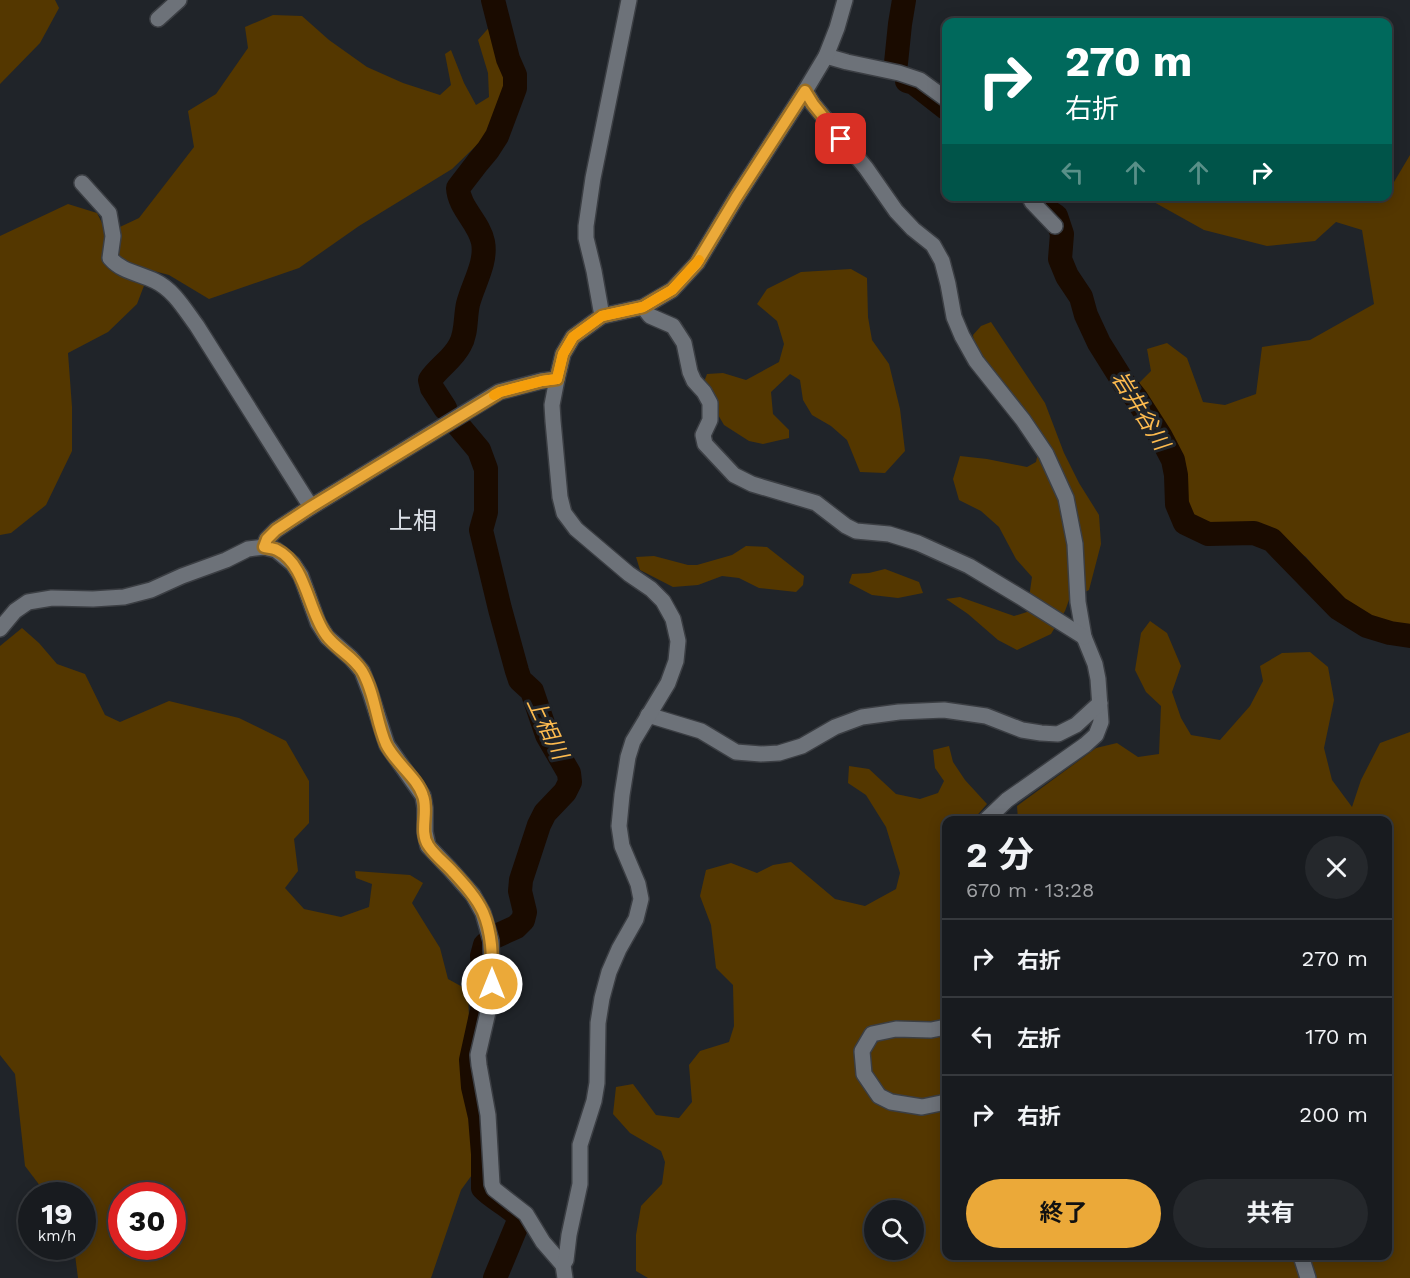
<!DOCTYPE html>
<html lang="ja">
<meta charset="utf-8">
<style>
body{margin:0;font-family:"Work Sans","Noto Sans JP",sans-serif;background:#25282c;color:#f1f3f6;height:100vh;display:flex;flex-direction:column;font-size:22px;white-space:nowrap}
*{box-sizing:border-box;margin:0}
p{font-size:20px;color:#9fa1a4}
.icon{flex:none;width:33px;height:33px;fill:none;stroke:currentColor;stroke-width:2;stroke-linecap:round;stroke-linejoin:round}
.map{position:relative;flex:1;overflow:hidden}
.sheet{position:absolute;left:942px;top:816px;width:450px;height:444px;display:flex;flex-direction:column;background:#181b1f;border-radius:12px;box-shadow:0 3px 15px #0003,0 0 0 2px #36393d}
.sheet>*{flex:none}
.banner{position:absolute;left:942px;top:18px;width:450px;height:183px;border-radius:12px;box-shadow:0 3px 15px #0003,0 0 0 2px #36393d;background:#00695c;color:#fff;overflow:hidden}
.tools{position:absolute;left:864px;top:1200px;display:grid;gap:12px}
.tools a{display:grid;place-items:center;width:60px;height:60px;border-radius:50%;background:#181b1f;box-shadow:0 3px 15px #0003,0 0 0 2px #36393d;font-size:30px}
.speed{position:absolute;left:18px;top:1182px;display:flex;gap:12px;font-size:30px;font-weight:700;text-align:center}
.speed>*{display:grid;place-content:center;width:78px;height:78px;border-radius:50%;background:#181b1f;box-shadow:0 3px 15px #0003,0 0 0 2px #36393d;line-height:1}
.speed small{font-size:15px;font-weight:400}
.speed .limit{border:9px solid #d22;background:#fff;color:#111}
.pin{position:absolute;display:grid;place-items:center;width:51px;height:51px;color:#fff;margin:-26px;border-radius:12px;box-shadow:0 3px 9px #0006}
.me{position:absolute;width:66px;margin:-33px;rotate:0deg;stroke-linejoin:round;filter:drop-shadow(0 0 4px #0008)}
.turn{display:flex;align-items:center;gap:21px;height:126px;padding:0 24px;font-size:27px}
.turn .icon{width:78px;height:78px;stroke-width:2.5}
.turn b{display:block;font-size:42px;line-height:51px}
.lanes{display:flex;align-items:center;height:57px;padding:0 24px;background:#0003;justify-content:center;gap:30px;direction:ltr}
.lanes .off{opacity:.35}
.round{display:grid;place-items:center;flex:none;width:63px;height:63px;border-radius:32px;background:#25282c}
.summary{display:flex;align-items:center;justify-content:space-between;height:102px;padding:0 24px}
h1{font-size:36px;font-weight:700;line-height:45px}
.action{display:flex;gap:12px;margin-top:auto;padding:12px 24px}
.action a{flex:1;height:69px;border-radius:36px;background:#eba939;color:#111;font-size:24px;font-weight:700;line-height:69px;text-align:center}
.action a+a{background:#25282c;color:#f1f3f6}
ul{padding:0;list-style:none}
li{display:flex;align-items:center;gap:18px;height:78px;padding:0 24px;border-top:2px solid #36393d}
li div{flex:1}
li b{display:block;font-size:22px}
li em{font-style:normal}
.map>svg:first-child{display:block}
</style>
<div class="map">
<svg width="1410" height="1278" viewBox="0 0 1410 1278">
<rect width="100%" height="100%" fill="#202429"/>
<!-- green -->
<g fill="#543700" fill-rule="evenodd">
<path d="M 0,0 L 55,0 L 59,8 L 40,43 L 0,84 Z"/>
<path d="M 273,15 L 302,16 L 329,40 L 367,67 L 403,83 L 440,95 L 451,85 L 445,54 L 451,50 L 464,83 L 476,105 L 489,97 L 488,73 L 478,40 L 493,23 L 509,84 L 501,111 L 480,142 L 452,169 L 359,226 L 299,268 L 209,299 L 169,275 L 150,270 L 137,304 L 108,332 L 68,353 L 72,407 L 72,451 L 46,505 L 11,533 L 0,535 L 0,236 L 68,204 L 97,213 L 107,233 L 139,218 L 194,147 L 188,111 L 216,94 L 248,48 L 245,27 Z"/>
<path d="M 1410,155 L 1410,629 L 1375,621 L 1347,606 L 1306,557 L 1261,525 L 1220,528 L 1189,518 L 1181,498 L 1178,457 L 1136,386 L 1151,371 L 1147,349 L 1167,343 L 1187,358 L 1203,402 L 1225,405 L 1256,394 L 1262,347 L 1310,340 L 1374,304 L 1362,230 L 1336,222 L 1315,241 L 1267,246 L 1204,230 L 1152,201 L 1146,197 L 1388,196 L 1388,182 L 1394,182 Z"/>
<path d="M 851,269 L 867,278 L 868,317 L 872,340 L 889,364 L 900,409 L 905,451 L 885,473 L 860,472 L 847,440 L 831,426 L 812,415 L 803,400 L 800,380 L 790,374 L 771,392 L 773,414 L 789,430 L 789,438 L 763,444 L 749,441 L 724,425 L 717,413 L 704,382 L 707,374 L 723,373 L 746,380 L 779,362 L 784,344 L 777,321 L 757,304 L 767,289 L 801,272 Z"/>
<path d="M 991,322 L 1045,403 L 1064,453 L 1079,483 L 1099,515 L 1101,544 L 1089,590 L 1069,600 L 1065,611 L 1051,634 L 1017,650 L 998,640 L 968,614 L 946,599 L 960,597 L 1014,616 L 1027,612 L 1032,577 L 1016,559 L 999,527 L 981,511 L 959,500 L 953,479 L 960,456 L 987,459 L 1027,467 L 1036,462 L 1041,439 L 1008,387 L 975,350 L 973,335 L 981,326 Z"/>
<path d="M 746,546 L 767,547 L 804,576 L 803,585 L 796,592 L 759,588 L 739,578 L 722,576 L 698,585 L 673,587 L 640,570 L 636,557 L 654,556 L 688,565 L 697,565 L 732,555 Z"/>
<path d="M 885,569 L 919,582 L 923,593 L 898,598 L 872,595 L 849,583 L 852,574 L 869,573 Z"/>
<path d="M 1150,621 L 1167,633 L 1181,666 L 1172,692 L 1181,718 L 1191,735 L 1220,740 L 1250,706 L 1263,681 L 1260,666 L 1282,653 L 1310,652 L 1328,667 L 1334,700 L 1324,748 L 1332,780 L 1352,807 L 1361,780 L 1380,743 L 1410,732 L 1410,1278 L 648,1278 L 636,1271 L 636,1235 L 641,1206 L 662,1184 L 665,1162 L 661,1151 L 630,1133 L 613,1114 L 616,1087 L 633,1084 L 656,1115 L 679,1118 L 692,1102 L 689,1065 L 700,1051 L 729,1042 L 734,1026 L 733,985 L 716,968 L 711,925 L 700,896 L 706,870 L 731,863 L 757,873 L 773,865 L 791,862 L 835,899 L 865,906 L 896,889 L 900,873 L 886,827 L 866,795 L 848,783 L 849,766 L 869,769 L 896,794 L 920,799 L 938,793 L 944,781 L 935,768 L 933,750 L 949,746 L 953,762 L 965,780 L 987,804 L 973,820 L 946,820 L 946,1256 L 1388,1256 L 1388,820 L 1018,820 L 1017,806 L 1096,748 L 1117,743 L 1138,757 L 1159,754 L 1161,706 L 1146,692 L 1135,670 L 1141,633 ZM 874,1210 L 914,1210 L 914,1250 L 874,1250 Z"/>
<path d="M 22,628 L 39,643 L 57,664 L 85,674 L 105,715 L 120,722 L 169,701 L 239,718 L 286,741 L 309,781 L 309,823 L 294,839 L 298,871 L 285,888 L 304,909 L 341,917 L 369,907 L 372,884 L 356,878 L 355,871 L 410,875 L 423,883 L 412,903 L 440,948 L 448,979 L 468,990 L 469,1019 L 464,1067 L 473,1120 L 477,1168 L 461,1190 L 431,1278 L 78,1278 L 74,1247 L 82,1246 L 82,1196 L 47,1195 L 25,1166 L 15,1074 L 0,1055 L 0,646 ZM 122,1196 L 172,1196 L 172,1246 L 122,1246 Z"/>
</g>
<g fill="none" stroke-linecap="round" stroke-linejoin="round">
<!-- river -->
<g stroke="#1a0b00" stroke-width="24">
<path d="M 896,63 L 900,24 L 904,0"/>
<path d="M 907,81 L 914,83 L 946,108"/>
<path d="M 1042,207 L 1056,216 L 1062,234 L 1060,259 L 1067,276 L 1081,297 L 1086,315 L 1099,343 L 1124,383 L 1136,398 L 1161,437 L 1173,460 L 1176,475 L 1177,504 L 1185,523 L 1208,534 L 1254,533 L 1272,540 L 1338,608 L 1367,626 L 1390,633 L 1410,636"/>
<path d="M 445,408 L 432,388 L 430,380 C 439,367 453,359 460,345 C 467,333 465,317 468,304 C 473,284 487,263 483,242 C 479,222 459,208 458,188 L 478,162 L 488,150 L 497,136 L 515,88 L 515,75 L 508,59 L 493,0"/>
<path d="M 458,425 L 479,450 L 486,469 L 486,512 L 481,530 L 500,609 L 517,671 L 520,680 L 532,691 L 547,735 L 569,773 L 570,782 L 565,792 L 545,813 L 539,825 L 521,880 L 520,891 L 525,912 L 523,920 L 516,927 L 494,937 L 485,945 L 482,956 L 484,982 L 482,1010 L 471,1060 L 473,1087 L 480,1117 L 483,1154 L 483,1188 C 494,1200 510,1205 520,1218 L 495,1278"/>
</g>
<!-- minor casing -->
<g stroke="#3b3e43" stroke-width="18">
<g id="minor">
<path d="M 158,19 L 179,0"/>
<path d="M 826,56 L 847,62 L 899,73 L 920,80 L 946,99"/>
<path d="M 805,91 L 813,104 L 866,168 L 896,211 L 913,229 L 933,245 L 942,261 L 948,284 L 954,317 L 962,336 L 976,361 L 1023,420 L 1046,454 L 1066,498 L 1075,544 L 1078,602 L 1084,637 L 1095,664 L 1098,679 L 1101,722 L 1096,735 L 1085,745 L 1007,800 L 986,820"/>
<path d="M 82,183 L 109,213 L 113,236 L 110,258 C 122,272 139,273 155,281 C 174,290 185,310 197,326 L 311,507"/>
<path d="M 1029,196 L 1032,202 L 1055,226"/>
<path d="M 643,307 L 650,316 L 673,326 L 684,343 L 690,372 L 694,381 L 704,392 L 710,403 L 710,420 L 703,435 L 705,444 L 734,475 L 752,484 L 816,503 L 846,526 L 856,531 L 889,534 L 918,543 L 969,566 L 1027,601 L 1084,637"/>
<path d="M 602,316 L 594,271 L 586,238 L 586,226 L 593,178 L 629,0"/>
<path d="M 264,547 L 267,539 L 276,530 L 311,507 L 499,392 L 541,381 L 557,379"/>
<path d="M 0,629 L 15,611 L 28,602 L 52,598 L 93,599 L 124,597 L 151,590 L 182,576 L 226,560 L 248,549 L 264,547 L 276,550 L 293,564 L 301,576 L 318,623 L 327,637 L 351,658 L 362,671 L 370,692 L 387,745 L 423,796 L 425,808 L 425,832 L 428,846 L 450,869 L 473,895 L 483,913 L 491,941 L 492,984 L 491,999 L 478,1055 L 479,1065 L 488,1115 L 492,1184 L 494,1189 L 526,1214 L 543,1242 L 563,1265"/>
<path d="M 648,715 L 701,731 L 736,752 L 761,754 L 779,753 L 802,746 L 835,727 L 862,717 L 899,712 L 944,710 L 986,716 L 1022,730 L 1041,733 L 1058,734 L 1076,725 L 1100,703"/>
<path d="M 946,1027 L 931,1030 L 896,1029 L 872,1034 L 862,1051 L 864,1074 L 879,1096 L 891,1102 L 922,1107 L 946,1102"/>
<path d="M 1301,1256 L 1308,1278"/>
<path d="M 565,1278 L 563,1265 L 566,1260 L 569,1235 L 580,1184 L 580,1145 L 594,1101 L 597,1083 L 598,1023 L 602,998 L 609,972 L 619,949 L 636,919 L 641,899 L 638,884 L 622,846 L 619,826 L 622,795 L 628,757 L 633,741 L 668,683 L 676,661 L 678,641 L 673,619 L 663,601 L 651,589 L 629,574 L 576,529 L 564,513 L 560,497 L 553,421 L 552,405 L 557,379 L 563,354 L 573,337 L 602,316 L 643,307 L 672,290 L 697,263 L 736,198 L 805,91 L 826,56 L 837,28 L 845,0"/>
</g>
</g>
<!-- minor -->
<use href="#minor" stroke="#6d7279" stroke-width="15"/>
</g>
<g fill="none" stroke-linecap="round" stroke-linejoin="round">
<!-- route casing -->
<g stroke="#996e25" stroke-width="15">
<path id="route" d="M 492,984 C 492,960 493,935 483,912 C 476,897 464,884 453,872 C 445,863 434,855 428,845 C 419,831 429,811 423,796 C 417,777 395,763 386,744 C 376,721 375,693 362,671 C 353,656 336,649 326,635 C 308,611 306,564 277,550 C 273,548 268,548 264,547 L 267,539 L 276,530 L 311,507 L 500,392 L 542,381 L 557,379 L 563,354 L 573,337 L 602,316 L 643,307 L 658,298 L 672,290 L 697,263 L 736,198 L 805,91 L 813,104 L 841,139"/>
</g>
<!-- route -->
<use href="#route" stroke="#eba939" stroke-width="10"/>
<!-- slow -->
<path stroke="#f59e0b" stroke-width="10" d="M 494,395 L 500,392 L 542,381 L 557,379 L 563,354 L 573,337 L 602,316 L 643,307 L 672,290 L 699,260"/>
</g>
<g text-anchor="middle" stroke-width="6" stroke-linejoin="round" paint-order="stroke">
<!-- water labels -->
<g font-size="22" font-style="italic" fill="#fdbb4f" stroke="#202429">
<text transform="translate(1141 410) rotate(58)" y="8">岩井谷川</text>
<text transform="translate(548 728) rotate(65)" y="8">上相川</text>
</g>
<!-- quarter labels -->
<g font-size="24" fill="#dde2e9" stroke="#202429">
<text x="413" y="529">上相</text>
</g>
</g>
</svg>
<div class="tools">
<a><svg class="icon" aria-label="search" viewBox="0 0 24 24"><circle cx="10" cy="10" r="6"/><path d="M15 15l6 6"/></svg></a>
</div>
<div class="speed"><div>19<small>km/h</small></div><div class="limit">30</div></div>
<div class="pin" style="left:841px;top:139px;background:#d93025"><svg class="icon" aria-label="arrive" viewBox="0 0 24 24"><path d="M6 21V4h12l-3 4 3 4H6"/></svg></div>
<svg class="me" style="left:492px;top:984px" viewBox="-20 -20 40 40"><circle r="17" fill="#eba939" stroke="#fff" stroke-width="3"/><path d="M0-11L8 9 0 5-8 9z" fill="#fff"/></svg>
<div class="banner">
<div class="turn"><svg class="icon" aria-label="right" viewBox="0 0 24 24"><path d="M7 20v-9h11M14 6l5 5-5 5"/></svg><div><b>270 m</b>右折</div></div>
<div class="lanes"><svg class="icon off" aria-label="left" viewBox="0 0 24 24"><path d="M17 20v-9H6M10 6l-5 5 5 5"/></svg><svg class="icon off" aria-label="ahead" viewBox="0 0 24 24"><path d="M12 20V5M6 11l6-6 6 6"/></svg><svg class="icon off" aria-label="ahead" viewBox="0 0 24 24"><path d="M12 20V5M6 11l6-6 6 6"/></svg><svg class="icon" aria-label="right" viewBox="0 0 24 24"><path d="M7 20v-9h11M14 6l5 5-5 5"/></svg></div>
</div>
<section class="sheet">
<div class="summary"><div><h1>2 分</h1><p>670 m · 13:28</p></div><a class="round"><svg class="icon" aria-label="close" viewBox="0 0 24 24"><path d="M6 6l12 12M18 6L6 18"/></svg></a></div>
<ul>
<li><svg class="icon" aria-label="right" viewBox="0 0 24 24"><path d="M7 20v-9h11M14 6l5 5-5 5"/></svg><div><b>右折</b></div><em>270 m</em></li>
<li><svg class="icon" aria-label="left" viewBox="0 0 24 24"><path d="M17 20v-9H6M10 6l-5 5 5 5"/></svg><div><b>左折</b></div><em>170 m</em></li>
<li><svg class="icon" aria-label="right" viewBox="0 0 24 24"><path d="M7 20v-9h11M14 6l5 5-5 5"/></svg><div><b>右折</b></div><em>200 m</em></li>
</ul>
<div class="action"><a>終了</a><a>共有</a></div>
</section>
</div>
